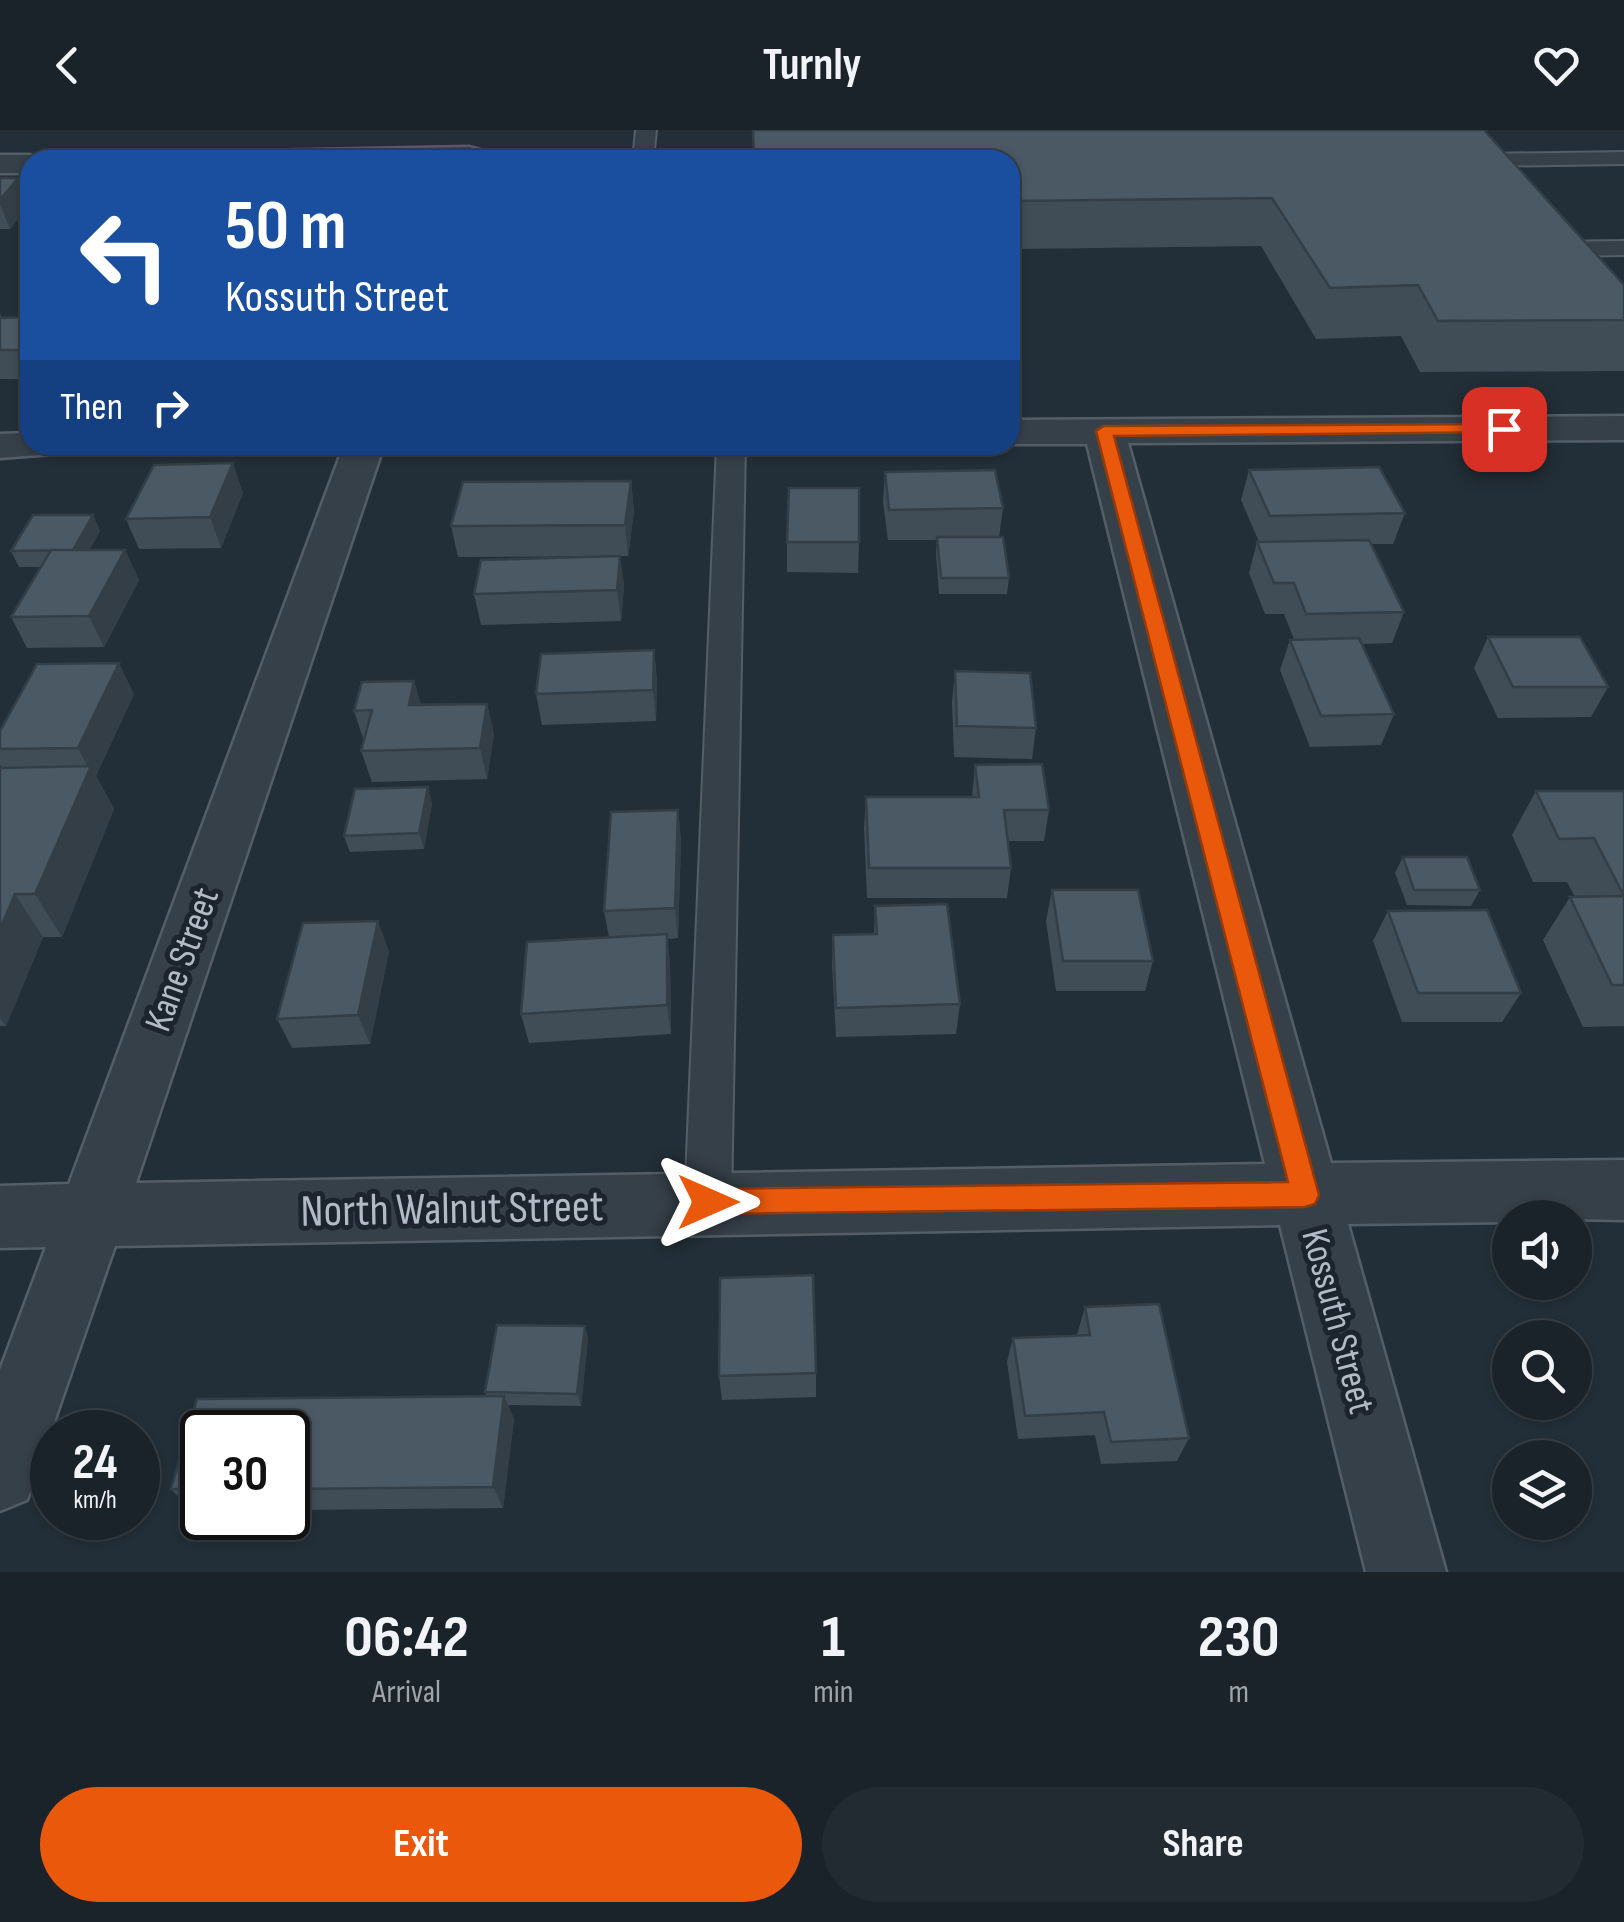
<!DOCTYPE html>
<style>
body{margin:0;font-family:"Sofia Sans Condensed",sans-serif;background:#232b32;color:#f1f3f6;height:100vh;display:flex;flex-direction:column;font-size:38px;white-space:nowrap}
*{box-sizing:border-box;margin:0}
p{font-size:32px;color:#9fa4a8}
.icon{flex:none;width:55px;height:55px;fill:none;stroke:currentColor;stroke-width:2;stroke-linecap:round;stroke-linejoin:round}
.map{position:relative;height:1442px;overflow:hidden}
.side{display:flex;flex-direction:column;background:#1a232a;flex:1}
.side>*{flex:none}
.guide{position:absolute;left:20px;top:20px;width:1000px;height:305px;border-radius:30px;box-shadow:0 2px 8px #0004,0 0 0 2px #384047;background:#1a4fa0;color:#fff;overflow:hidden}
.tools{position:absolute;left:1492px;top:1070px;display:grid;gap:20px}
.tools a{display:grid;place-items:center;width:100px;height:100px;border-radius:50%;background:#1a232a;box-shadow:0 2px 8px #0004,0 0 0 2px #384047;font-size:50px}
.speed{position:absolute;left:30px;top:1280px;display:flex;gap:20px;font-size:50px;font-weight:700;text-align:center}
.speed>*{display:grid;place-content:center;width:130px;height:130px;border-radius:50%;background:#1a232a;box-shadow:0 2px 8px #0004,0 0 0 2px #384047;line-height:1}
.speed small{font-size:25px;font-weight:400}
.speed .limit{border:5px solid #111;border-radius:15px;background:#fff;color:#111}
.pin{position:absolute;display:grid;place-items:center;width:85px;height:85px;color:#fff;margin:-42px;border-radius:20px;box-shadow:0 5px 15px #0006}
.me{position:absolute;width:110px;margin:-55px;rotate:90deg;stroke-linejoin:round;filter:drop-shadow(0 0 8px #0008)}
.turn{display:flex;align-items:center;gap:35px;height:210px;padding:0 40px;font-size:45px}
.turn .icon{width:130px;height:130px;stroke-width:2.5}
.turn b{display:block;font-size:70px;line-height:85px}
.then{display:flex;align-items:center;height:95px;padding:0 40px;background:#0003;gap:20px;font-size:38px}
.eta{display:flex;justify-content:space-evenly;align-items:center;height:170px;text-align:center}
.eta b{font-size:60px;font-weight:700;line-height:70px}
.action{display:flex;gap:20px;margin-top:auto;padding:20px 40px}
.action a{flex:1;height:115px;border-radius:60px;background:#ea580c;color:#fff;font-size:40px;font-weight:700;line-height:115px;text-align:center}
.action a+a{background:#232b32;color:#f1f3f6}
header{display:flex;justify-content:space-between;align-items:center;height:130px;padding:0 40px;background:#1a232a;font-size:45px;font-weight:700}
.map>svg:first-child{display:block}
</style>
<header><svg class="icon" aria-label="back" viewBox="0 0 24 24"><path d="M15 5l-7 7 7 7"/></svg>Turnly<svg class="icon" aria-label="heart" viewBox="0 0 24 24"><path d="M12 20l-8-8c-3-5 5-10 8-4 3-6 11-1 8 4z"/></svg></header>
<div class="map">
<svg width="1624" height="1442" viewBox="0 0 1624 1442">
<rect width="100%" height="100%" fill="#232f38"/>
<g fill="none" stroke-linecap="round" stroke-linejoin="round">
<!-- service casing -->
<g stroke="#545e67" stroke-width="4">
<g id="service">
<path d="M 636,0 L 656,0 L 653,30 L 633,30 Z"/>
<path d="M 1624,22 L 1624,34 L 1479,36 L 1469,30 L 1479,24 Z"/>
<path d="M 1624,111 L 1624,125 L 1565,126 L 1554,132 L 1546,130 L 1537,119 L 1549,112 Z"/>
<path d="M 717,315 L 745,315 L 731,1072 L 724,1087 L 708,1093 L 692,1087 L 685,1072 Z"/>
</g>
</g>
<!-- minor casing -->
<g stroke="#545e67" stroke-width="5">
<g id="minor">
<path d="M 469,17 L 480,20 L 484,26 L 482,30 L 246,30 L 250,23 L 261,21 Z"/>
<path d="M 0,25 L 30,25 L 43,30 L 30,30 L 30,43 L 0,43 Z"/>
<path d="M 1624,286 L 1624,310 L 1128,313 L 1331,1033 L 1624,1030 L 1624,1090 L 1510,1088 L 1510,1092 L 1348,1094 L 1446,1442 L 1366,1442 L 1280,1095 L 115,1116 L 27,1370 L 0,1381 L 0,1240 L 46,1117 L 0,1118 L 0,1056 L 69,1054 L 344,315 L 384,315 L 136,1053 L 1265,1034 L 1087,314 L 1010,314 L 1010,290 Z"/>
<path d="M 30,303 L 30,315 L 59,315 L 53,324 L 0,328 L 0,304 Z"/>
</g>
</g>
<!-- service -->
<use href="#service" fill="#364049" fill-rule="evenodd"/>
<!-- minor -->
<use href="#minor" fill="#364049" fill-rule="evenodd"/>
</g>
<!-- wall -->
<g fill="#404d56">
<path d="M 1484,0 L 1624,155 L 1624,241 L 1420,242 L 1401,206 L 1316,209 L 1261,116 L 1010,119 L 1010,30 Z"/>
<path d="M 0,48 L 18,48 L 27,71 L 30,67 L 30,100 L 23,83 L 10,99 L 0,99 Z"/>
<path d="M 0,184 L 2,188 L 30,187 L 30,249 L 0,249 Z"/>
<path d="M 1249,340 L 1405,383 L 1393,414 L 1371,414 L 1404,482 L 1392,513 L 1361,514 L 1394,584 L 1381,615 L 1310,617 L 1280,540 L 1290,510 L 1294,509 L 1284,484 L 1265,484 L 1249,443 L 1257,412 L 1259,412 L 1241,370 Z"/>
<path d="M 885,342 L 1003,378 L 999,407 L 1009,448 L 1007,464 L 939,464 L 936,423 L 937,410 L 888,410 L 883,372 Z"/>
<path d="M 631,351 L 634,382 L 628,426 L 458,427 L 451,396 Z"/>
<path d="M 243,363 L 221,418 L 139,419 L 126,389 Z"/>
<path d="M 93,385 L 100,401 L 89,420 L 125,420 L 139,450 L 104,517 L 27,518 L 11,487 L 41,437 L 19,437 L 11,421 Z"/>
<path d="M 787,412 L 859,412 L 858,443 L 787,442 Z"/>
<path d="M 620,426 L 624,457 L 621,491 L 481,495 L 474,464 Z"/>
<path d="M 1488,507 L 1608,557 L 1591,587 L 1498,588 L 1474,538 Z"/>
<path d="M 654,520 L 657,551 L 656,591 L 542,595 L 536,564 Z"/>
<path d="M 955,541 L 1036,598 L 1032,629 L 954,627 L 952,572 Z"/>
<path d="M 414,551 L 421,575 L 487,574 L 494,604 L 487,649 L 372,652 L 361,621 L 364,611 L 354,581 Z"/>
<path d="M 134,564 L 96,646 L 114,679 L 62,807 L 43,807 L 6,896 L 0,896 L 0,638 L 2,638 L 0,635 L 0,601 Z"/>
<path d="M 975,635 L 1049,680 L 1044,711 L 1008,711 L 1011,738 L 1007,768 L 867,768 L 864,698 L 866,667 L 972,667 Z"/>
<path d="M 1536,661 L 1624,661 L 1624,896 L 1583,897 L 1543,810 L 1570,767 L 1575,767 L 1567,752 L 1533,752 L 1512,705 Z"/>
<path d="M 432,673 L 424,719 L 350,722 L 344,706 Z"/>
<path d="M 678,680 L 681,711 L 678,808 L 667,809 L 670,834 L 671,904 L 529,913 L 521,884 L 609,807 L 604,781 Z"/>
<path d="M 1403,727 L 1480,760 L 1471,776 L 1407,775 L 1395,743 Z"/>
<path d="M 1052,760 L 1153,831 L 1145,861 L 1056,861 L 1046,791 Z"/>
<path d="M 875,776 L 960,874 L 956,904 L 836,907 L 832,835 L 833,805 L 874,804 Z"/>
<path d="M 1388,781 L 1521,863 L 1502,892 L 1402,892 L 1373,811 Z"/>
<path d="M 389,821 L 370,914 L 292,918 L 277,889 Z"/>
<path d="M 1085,1177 L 1189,1308 L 1177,1331 L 1101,1334 L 1095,1305 L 1018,1309 L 1007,1232 L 1013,1208 L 1077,1205 Z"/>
<path d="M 497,1195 L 585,1196 L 588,1209 L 581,1276 L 508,1275 L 514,1289 L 503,1378 L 288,1380 L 288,1302 L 202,1302 L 202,1380 L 192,1381 L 171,1359 L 197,1269 L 487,1266 L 485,1262 Z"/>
<path d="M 816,1243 L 816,1267 L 722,1270 L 719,1246 Z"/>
</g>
<!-- shaded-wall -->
<g fill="#343e46">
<path d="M 18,48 L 29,75 L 21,78 L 23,83 L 10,99 L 0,74 L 0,70 Z"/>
<path d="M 30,212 L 30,231 L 25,220 Z"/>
<path d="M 233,333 L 243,363 L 221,418 L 210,387 Z"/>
<path d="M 631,351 L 634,382 L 628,426 L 625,395 Z"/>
<path d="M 93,385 L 100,401 L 80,437 L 73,421 Z"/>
<path d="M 125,420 L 139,450 L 104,517 L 89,486 Z"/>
<path d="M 620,426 L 624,457 L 621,491 L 617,460 Z"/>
<path d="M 654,520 L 657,551 L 656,591 L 653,560 Z"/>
<path d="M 119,533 L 134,564 L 96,646 L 114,679 L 62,807 L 35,764 L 89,639 L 78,618 Z"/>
<path d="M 414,551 L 423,582 L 409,575 Z"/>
<path d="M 487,574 L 494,604 L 487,649 L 480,618 Z"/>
<path d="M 428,657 L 432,673 L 424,719 L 419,703 Z"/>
<path d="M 678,680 L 681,711 L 678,808 L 675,778 Z"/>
<path d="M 15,764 L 43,807 L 6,896 L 0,888 L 0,799 Z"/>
<path d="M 378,791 L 389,821 L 370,914 L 358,885 Z"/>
<path d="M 667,804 L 670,834 L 671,904 L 667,875 Z"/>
<path d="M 585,1196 L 588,1209 L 581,1276 L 577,1264 Z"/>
<path d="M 504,1266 L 514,1289 L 503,1378 L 493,1357 Z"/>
</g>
<!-- building -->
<g fill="#4b5964" stroke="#343e46" stroke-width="2.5">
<path d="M 753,0 L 1484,0 L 1624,155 L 1624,190 L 1438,191 L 1418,155 L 1330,158 L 1272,68 L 1010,71 L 1010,30 L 754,30 Z"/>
<path d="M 0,48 L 18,48 L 0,70 Z"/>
<path d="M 30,67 L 30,78 L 21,78 Z"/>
<path d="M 30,187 L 30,212 L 25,220 L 0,220 L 0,188 Z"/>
<path d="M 233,333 L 210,387 L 126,389 L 154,335 Z"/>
<path d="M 1379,337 L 1405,383 L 1270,386 L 1249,340 Z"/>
<path d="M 995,340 L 1003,378 L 889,380 L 885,342 Z"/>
<path d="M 631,351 L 625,395 L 451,396 L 463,352 Z"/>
<path d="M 789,358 L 859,358 L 859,412 L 787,412 Z"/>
<path d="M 33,385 L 93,385 L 73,420 L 11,421 Z"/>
<path d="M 937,407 L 1003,407 L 1009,448 L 941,448 Z"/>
<path d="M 1369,410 L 1404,482 L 1306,484 L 1294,453 L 1274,453 L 1257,412 Z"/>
<path d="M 51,420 L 125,420 L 89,486 L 11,487 Z"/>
<path d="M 620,426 L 617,460 L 474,464 L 481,430 Z"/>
<path d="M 1488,507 L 1580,507 L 1608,557 L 1513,557 Z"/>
<path d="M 1359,508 L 1394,584 L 1321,586 L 1290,510 Z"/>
<path d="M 654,520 L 653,560 L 536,564 L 541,524 Z"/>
<path d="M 119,533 L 78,618 L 0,619 L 0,601 L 37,534 Z"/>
<path d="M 955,541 L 1030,543 L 1036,598 L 957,596 Z"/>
<path d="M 414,551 L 409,575 L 487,574 L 480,618 L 361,621 L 372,580 L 354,581 L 362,552 Z"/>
<path d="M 1042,634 L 1049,680 L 1004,680 L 1011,738 L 869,738 L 866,667 L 979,667 L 975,635 Z"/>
<path d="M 91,636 L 35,764 L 15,764 L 0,799 L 0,638 Z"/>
<path d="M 428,657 L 419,703 L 344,706 L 355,659 Z"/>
<path d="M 1536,661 L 1624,661 L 1624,766 L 1594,708 L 1559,709 Z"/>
<path d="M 678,680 L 675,778 L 604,781 L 611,682 Z"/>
<path d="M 1403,727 L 1467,727 L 1480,760 L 1414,760 Z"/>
<path d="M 1052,760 L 1138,760 L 1153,831 L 1063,831 Z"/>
<path d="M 1624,766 L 1624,855 L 1612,855 L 1570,767 Z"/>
<path d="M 947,774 L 960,874 L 836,878 L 833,805 L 877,804 L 875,776 Z"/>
<path d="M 1487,780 L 1521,863 L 1418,863 L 1388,781 Z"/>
<path d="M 378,791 L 358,885 L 277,889 L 303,793 Z"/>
<path d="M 667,804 L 667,875 L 521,884 L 527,812 Z"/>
<path d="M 813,1145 L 816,1243 L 719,1246 L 720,1148 Z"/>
<path d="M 1159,1174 L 1189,1308 L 1111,1312 L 1104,1282 L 1025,1286 L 1013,1208 L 1090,1205 L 1085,1177 Z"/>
<path d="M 497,1195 L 585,1196 L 577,1264 L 485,1262 Z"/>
<path d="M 504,1266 L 493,1357 L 288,1359 L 288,1302 L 202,1302 L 202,1359 L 171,1359 L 197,1269 Z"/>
</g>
<!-- route -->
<path fill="#ea580c" stroke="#983908" stroke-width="2.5" d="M 1504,294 L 1512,299 L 1510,302 L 1114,306 L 1319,1065 L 1315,1074 L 1305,1077 L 708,1084 L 698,1080 L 694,1072 L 698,1063 L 708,1059 L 1288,1052 L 1096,301 L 1104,296 Z"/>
<g text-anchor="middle" stroke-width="10" stroke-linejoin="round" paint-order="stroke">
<!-- street labels -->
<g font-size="38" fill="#b1bbc5" stroke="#1c252e">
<text transform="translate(181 829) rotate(-70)" y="13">Kane Street</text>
<text transform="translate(1339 1191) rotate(75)" y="13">Kossuth Street</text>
</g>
<!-- near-street labels -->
<g font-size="45" fill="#b1bbc5" stroke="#1c252e">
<text transform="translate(452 1077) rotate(-1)" y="16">North Walnut Street</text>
</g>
</g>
</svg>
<div class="tools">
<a><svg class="icon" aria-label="sound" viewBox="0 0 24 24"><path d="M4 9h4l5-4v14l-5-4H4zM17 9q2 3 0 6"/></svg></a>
<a><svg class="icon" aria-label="search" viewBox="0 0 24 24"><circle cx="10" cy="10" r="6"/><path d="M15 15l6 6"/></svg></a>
<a><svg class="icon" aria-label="layers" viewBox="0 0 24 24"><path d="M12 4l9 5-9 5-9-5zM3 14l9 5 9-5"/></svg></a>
</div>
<div class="speed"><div>24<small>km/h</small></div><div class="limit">30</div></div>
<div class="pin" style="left:1504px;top:299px;background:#d93025"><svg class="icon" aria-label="arrive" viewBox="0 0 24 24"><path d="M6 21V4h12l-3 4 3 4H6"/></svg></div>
<svg class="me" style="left:708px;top:1072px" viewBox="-20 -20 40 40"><path d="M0-17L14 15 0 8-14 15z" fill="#ea580c" stroke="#fff" stroke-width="4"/></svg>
<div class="guide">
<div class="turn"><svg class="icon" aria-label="left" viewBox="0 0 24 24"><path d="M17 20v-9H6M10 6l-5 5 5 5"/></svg><div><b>50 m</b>Kossuth Street</div></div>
<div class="then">Then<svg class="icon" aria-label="right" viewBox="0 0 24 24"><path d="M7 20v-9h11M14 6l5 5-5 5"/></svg></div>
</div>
</div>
<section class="side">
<div class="eta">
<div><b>06:42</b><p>Arrival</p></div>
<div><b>1</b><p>min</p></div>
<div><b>230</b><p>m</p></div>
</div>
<div class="action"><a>Exit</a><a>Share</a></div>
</section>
